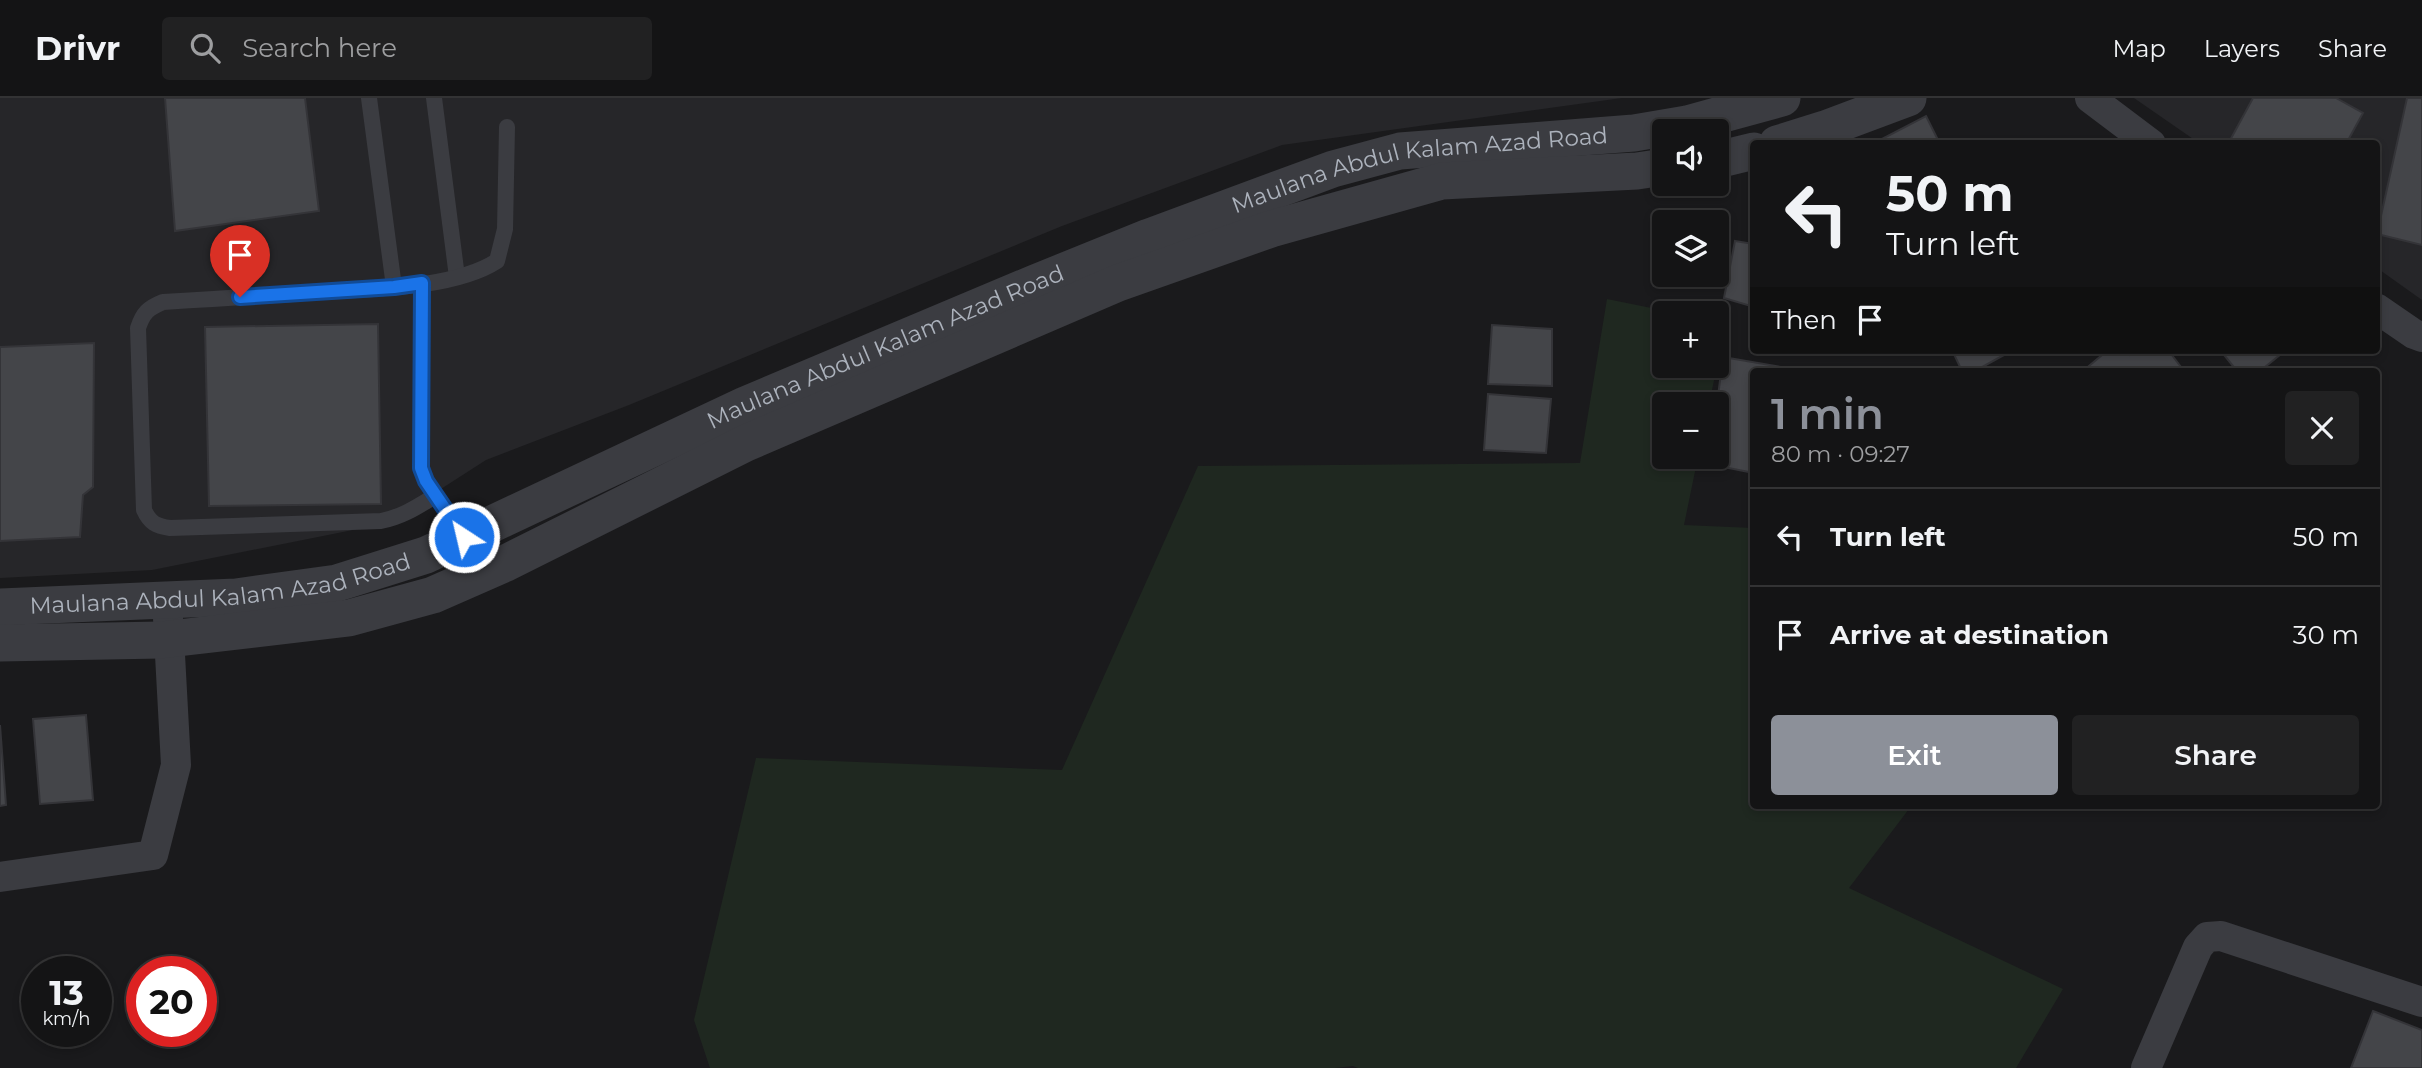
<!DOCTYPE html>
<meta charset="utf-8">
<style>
body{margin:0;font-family:Montserrat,sans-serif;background:#212122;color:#f1f3f6;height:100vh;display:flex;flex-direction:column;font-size:26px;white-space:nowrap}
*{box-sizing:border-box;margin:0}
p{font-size:23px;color:#9d9ea0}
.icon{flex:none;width:38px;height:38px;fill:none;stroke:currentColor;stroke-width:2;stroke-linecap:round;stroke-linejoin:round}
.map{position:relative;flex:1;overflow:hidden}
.side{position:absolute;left:1750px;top:270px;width:630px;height:441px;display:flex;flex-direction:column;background:#141415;border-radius:7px;box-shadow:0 4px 10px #0003,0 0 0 2px #333334}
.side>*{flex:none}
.guide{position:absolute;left:1750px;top:42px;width:630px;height:214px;border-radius:7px;box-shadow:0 4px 10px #0003,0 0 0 2px #333334;background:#141415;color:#f1f3f6;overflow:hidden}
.fabs{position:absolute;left:1652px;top:21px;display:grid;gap:14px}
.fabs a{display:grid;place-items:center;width:77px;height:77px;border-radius:7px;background:#141415;box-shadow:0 4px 10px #0003,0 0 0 2px #333334;font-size:35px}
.speed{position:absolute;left:21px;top:858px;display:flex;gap:14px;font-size:35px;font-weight:700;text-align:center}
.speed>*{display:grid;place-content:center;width:91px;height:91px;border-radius:50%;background:#141415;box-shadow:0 4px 10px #0003,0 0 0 2px #333334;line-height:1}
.speed small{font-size:18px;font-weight:400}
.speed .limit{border:10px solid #d22;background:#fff;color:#111}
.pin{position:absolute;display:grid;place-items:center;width:60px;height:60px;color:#fff;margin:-72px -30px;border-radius:50% 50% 50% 0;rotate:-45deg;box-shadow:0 0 7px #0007}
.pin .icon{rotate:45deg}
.me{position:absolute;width:77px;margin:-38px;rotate:325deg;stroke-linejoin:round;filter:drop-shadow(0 0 5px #0008)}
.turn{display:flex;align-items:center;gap:24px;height:147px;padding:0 21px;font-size:32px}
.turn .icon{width:91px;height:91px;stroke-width:2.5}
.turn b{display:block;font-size:49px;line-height:60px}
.then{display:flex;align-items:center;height:66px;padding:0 21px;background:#0003;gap:14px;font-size:26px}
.round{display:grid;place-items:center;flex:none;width:74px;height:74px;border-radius:7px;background:#212122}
.headline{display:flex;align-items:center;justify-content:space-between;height:119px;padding:0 21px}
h1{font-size:42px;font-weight:600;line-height:52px;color:#8c9099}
.button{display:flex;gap:14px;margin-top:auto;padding:14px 21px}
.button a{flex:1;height:80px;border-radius:7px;background:#8c9099;color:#fff;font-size:28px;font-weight:600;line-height:80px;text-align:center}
.button a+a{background:#212122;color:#f1f3f6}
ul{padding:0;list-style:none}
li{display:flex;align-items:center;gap:21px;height:98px;padding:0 21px;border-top:2px solid #333334}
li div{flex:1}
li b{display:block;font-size:26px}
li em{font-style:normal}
header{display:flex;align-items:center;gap:42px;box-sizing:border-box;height:98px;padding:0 35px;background:#141415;border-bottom:2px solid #333334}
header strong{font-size:33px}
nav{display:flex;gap:38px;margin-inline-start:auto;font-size:24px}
.search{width:490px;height:63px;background:#212122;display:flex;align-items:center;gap:18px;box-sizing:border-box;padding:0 24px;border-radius:7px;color:#9d9ea0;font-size:26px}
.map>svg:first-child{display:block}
</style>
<header>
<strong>Drivr</strong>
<div class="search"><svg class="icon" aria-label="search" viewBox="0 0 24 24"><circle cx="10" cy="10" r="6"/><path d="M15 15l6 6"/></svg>Search here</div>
<nav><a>Map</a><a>Layers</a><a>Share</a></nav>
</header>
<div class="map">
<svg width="2422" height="970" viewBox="0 0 2422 970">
<rect width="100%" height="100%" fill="#1a1a1c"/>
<!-- built -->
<g fill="#262629">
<path d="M 0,0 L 1622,0 L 1282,47 L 1062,128 L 629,307 L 486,362 L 388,425 L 152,472 L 0,480 Z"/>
<path d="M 2134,0 L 2422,0 L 2422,202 L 2377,170 L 2376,46 L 2199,45 Z"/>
</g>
<!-- green -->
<path fill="#1f2820" d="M 1607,201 L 1676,215 L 1664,215 L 1664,268 L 1717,268 L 1717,224 L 1726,226 L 1709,306 L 1664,306 L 1664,359 L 1698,359 L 1684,427 L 1753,430 L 1754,707 L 1912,707 L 1849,790 L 2063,891 L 2016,970 L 1358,970 L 1353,968 L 1335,970 L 710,970 L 694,922 L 756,660 L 1062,672 L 1198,368 L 1580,365 Z"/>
<!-- building -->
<g fill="#444549" stroke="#343438" stroke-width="2">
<path d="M 165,0 L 305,0 L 319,113 L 175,133 Z"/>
<path d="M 2253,0 L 2336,0 L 2363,15 L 2346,46 L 2228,46 Z"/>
<path d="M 2407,0 L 2422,0 L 2422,147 L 2377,136 Z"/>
<path d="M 1926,18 L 1940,46 L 1879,46 L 1878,43 Z"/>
<path d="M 1735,143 L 1754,146 L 1754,209 L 1724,200 Z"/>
<path d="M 378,226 L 381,406 L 209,408 L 205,229 Z"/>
<path d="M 1492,227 L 1552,231 L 1552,288 L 1488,286 Z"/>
<path d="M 94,245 L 93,389 L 83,397 L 80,439 L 0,443 L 0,249 Z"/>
<path d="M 1952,252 L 2013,252 L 1975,273 L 1962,273 Z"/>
<path d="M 2102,252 L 2126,252 L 2130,257 L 2137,252 L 2168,252 L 2184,273 L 2083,273 L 2102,257 L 2100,254 Z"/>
<path d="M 2220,252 L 2286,252 L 2260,273 L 2237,273 Z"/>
<path d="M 1723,259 L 1804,273 L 1754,273 L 1754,375 L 1708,366 L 1709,359 L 1717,359 L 1717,306 Z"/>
<path d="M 1488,296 L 1551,301 L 1546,355 L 1484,352 Z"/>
<path d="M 86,617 L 93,702 L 40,706 L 33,621 Z"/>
<path d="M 0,627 L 6,707 L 0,708 Z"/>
<path d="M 2373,913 L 2422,932 L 2422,970 L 2351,970 Z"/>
</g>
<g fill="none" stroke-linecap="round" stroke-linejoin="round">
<!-- service -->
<g stroke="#3b3c41" stroke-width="16">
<path d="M 369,0 L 394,189"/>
<path d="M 434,0 L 457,179"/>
<path d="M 422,185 L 421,370 L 426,383 L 464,439"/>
<path d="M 435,398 C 417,409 402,419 381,423 L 170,430 C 156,428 150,425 144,412 L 138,230 C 143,215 148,210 163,204 C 215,201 267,198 318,194 C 369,191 454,191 497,163 L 505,131 L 507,29"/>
</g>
<!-- minor -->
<g stroke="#3b3c41" stroke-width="30">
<path d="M 2090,0 L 2151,46"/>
<path d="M 2376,210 L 2414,236 L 2422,239"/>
<path d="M 0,779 L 153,757 L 176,667 L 168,520"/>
<path d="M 2146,970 L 2198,849 L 2207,839 L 2221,838 L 2422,904"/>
</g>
<!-- tertiary -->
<g stroke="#3b3c41" stroke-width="37">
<path d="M 1777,46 L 1825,31 L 1908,0"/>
<path d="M 1717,62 L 1754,53"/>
<path id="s1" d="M 0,509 L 236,499 L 337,485 L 426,457 L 745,307 L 1035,185 L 1149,139 L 1333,71 L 1400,53 L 1634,35 L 1687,26 L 1782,0"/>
<path d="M 0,545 L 161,542 L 349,520 L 433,497 L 506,465 L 746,345 L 1118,185 L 1271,131 L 1442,83 L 1637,73 L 1664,69"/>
</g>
</g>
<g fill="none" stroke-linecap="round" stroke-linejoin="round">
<!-- route casing -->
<g stroke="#114b97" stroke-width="18">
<path id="route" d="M 240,199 L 394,189 L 422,185 L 421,370 L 426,383 L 464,439"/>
</g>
<!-- route -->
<use href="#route" stroke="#1a73e8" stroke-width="12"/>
</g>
<g text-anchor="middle" stroke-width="7" stroke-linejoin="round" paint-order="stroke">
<!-- street labels -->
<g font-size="23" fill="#acb2bc" stroke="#151517">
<text dy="8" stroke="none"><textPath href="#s1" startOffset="1503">Maulana Abdul Kalam Azad Road</textPath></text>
<text dy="8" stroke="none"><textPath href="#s1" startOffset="936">Maulana Abdul Kalam Azad Road</textPath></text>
<text dy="8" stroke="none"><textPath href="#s1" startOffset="222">Maulana Abdul Kalam Azad Road</textPath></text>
</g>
</g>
</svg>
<div class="fabs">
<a><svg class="icon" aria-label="sound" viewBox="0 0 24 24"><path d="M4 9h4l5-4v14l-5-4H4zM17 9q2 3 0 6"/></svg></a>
<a><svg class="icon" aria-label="layers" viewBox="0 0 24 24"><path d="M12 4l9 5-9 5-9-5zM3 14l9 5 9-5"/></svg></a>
<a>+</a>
<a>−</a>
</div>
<div class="speed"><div>13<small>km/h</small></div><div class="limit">20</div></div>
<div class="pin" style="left:240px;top:199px;background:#d93025"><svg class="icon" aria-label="arrive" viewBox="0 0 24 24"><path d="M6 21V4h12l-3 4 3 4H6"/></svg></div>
<svg class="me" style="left:464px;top:439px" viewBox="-20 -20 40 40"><circle r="17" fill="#1a73e8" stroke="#fff" stroke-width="3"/><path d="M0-11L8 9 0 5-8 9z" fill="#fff"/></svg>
<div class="guide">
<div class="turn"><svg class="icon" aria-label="left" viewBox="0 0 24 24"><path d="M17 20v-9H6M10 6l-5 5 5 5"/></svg><div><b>50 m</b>Turn left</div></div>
<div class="then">Then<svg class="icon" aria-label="arrive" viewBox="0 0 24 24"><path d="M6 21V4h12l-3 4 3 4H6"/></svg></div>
</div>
<section class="side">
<div class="headline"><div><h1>1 min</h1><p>80 m · 09:27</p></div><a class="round"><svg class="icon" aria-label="close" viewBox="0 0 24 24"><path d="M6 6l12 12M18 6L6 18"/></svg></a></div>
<ul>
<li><svg class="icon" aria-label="left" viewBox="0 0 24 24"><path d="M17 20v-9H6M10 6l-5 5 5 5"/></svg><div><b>Turn left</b></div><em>50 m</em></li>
<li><svg class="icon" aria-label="arrive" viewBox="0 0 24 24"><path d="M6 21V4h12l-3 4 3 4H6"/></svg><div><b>Arrive at destination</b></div><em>30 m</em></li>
</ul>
<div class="button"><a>Exit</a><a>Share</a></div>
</section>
</div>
